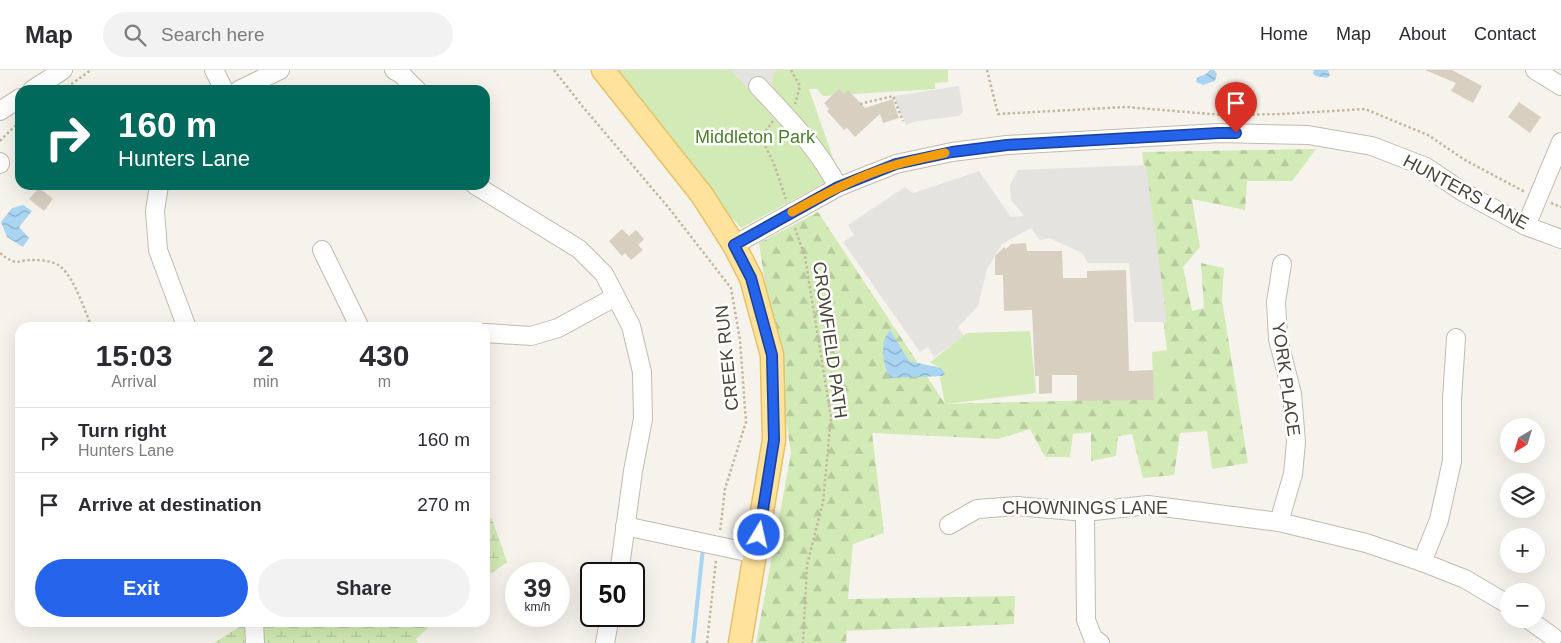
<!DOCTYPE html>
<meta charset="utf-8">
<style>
body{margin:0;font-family:Arial,sans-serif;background:#f2f2f3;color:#2b2b33;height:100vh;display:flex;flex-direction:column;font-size:19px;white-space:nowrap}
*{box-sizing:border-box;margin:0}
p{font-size:16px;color:#7c7c81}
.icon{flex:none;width:28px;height:28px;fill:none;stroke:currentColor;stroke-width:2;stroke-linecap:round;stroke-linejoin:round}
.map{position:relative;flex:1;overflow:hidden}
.panel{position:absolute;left:15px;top:252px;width:475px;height:305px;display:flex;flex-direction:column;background:#fff;border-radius:15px;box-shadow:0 5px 20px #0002}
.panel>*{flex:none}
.top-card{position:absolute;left:15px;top:15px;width:475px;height:105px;border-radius:15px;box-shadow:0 5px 20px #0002;background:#00695c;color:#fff;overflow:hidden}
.needle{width:32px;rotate:218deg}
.tools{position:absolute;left:1500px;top:348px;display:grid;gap:10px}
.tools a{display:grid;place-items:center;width:45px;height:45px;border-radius:50%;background:#fff;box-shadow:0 5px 20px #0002;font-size:25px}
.speed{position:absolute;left:505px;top:492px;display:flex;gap:10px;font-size:25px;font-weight:700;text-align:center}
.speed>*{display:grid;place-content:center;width:65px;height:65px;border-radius:50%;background:#fff;box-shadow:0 5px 20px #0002;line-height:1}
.speed small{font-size:12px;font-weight:400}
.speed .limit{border:2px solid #111;border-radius:8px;background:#fff;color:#111}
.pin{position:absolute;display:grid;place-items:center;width:42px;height:42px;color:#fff;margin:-51px -21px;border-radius:50% 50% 50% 0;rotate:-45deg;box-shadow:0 0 5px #0007}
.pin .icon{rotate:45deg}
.me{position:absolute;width:55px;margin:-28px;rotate:9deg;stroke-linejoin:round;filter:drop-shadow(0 0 4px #0008)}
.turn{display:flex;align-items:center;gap:18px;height:105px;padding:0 20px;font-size:22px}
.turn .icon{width:65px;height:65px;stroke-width:2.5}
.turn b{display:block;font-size:35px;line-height:42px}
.eta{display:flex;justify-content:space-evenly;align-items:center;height:85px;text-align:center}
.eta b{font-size:30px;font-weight:800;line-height:35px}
.cta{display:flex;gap:10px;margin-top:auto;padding:10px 20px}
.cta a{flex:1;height:58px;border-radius:30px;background:#2563eb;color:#fff;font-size:20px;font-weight:800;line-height:58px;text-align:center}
.cta a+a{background:#f2f2f3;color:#2b2b33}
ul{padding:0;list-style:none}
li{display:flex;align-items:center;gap:15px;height:65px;padding:0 20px;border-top:1px solid #e1e1e2}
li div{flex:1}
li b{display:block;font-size:19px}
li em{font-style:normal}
header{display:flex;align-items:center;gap:30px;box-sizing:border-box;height:70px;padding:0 25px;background:#fff;border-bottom:1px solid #e1e1e2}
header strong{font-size:24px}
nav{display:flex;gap:28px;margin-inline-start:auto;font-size:18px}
.search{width:350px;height:45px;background:#f2f2f3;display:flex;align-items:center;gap:12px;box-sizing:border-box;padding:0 18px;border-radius:28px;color:#7c7c81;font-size:19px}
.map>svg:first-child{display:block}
</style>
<header>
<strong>Map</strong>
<div class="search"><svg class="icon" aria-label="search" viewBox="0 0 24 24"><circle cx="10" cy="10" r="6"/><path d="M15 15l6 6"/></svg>Search here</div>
<nav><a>Home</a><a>Map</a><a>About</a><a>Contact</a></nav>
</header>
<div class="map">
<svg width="1561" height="573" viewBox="0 0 1561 573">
<defs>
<pattern id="forest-firs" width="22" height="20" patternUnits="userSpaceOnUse" patternTransform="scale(1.25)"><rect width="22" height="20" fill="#d2eab5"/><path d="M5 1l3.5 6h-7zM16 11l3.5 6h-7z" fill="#b6ca9c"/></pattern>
<pattern id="wetland-marsh" width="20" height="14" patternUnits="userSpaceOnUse" patternTransform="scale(1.25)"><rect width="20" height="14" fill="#d2eab5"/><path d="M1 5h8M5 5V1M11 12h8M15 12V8" fill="none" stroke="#b6ca9c"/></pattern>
<pattern id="water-waves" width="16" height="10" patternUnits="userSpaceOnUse" patternTransform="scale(1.25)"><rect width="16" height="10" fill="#a9d4f2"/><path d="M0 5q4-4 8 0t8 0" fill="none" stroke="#8caec5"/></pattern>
</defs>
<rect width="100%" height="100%" fill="#f6f3ec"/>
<!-- green -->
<g fill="#d2eab5">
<path d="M 617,0 L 948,0 L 948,12 L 935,13 L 935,19 L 823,26 L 817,19 L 809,19 L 839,105 L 741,158 L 733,149 L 728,147 Z"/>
<path d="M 1030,261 L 1036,323 L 945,334 L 940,307 L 943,306 L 945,303 L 943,300 L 930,292 L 967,263 Z"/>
<path d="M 1176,279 L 1181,330 L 1154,330 L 1152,282 Z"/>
</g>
<!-- forest -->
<path fill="url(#forest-firs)" d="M 1316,79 L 1292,111 L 1247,111 L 1245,140 L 1192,129 L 1200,177 L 1183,197 L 1192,241 L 1204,238 L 1201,193 L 1224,198 L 1222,230 L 1248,393 L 1212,399 L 1207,361 L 1180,363 L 1174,405 L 1143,408 L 1132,364 L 1118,366 L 1116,386 L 1091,391 L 1091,362 L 1073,364 L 1070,387 L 1045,387 L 1030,359 L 998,369 L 872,363 L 884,463 L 853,474 L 848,529 L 1015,526 L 1014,554 L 847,561 L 846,573 L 756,573 L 791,383 L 759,173 L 818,142 L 945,334 L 1173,328 L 1142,82 Z"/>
<!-- wetland -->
<g fill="url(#wetland-marsh)">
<path d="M 485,444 L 492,449 L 507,492 L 485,508 Z"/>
<path d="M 243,553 L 433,553 L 416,569 L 418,573 L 214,573 L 239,557 Z"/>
</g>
<!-- parking -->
<g fill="#e5e3e0">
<path d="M 731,0 L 778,0 L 773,4 L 772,11 L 773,22 L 783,40 L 774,47 Z"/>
<path d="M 959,16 L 963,42 L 959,46 L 917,51 L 906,55 L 894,26 Z"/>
<path d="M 1146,95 L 1167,252 L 1134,252 L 1129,193 L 1088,193 L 1082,183 L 1049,168 L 1040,170 L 1031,158 L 1002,174 L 987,199 L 978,236 L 958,257 L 964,266 L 934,287 L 928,277 L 920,282 L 843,172 L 854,165 L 848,155 L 905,117 L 913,123 L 979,101 L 1011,147 L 1024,146 L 1011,130 L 1010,115 L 1018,100 Z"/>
</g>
<!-- water -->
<g fill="url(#water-waves)">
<path d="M 1210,0 L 1214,0 L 1217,4 L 1215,11 L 1203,15 L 1196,12 L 1197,8 L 1206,4 Z"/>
<path d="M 1314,0 L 1328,0 L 1330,5 L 1327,8 L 1316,6 L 1313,4 Z"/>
<path d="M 23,135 L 32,141 L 19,157 L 29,168 L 23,177 L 7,167 L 1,152 L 12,138 Z"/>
<path d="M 890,260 L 909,291 L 941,298 L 945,303 L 943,306 L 890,308 C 884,298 882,282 884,271 C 885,267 888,263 890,260 Z"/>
</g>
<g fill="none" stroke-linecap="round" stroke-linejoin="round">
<!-- stream -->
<path stroke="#a9d4f2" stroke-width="4" d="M 693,573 L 703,478"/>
</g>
<!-- building -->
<g fill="#d8cfc1">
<path d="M 1425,0 L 1452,0 L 1482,16 L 1473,33 L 1451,21 L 1456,13 Z"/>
<path d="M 839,19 L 844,24 L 848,20 L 865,38 L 896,28 L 893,31 L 899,48 L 883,53 L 880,44 L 855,67 L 847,58 L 844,60 L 827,41 L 829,39 L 824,33 Z"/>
<path d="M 1519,32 L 1541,47 L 1530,63 L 1508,47 Z"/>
<path d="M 39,118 L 53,129 L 44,141 L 29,129 Z"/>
<path d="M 622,159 L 629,166 L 636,160 L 644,169 L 638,175 L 643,180 L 631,190 L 625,183 L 622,186 L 609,171 Z"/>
<path d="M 1026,173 L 1027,181 L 1062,181 L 1063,208 L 1087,208 L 1087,201 L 1126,200 L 1129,301 L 1153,300 L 1154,330 L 1077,331 L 1077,305 L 1052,305 L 1052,323 L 1039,324 L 1039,306 L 1035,306 L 1032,240 L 1004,241 L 1003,205 L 995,205 L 995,186 L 1004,177 L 1006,179 L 1011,174 Z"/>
</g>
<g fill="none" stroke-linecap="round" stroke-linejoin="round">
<!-- minor casing -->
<g stroke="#c2bbae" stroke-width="20">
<g id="minor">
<path d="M 214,0 L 224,20"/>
<path d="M 394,0 L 401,4 L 417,20"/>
<path d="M 1535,0 L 1561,16"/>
<path d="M 758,16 C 788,48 818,78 838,117"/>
<path d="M 32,20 L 63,0"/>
<path d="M 239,20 L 280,0"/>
<path d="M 0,41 L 20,28"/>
<path d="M 0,92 L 0,94"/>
<path d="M 159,115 L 155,141 L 158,180 L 187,258"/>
<path d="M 475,115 L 579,179 L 604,204 L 631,256 L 642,302 L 643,349 L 633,401 L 619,504"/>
<path d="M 1526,156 L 1561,72"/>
<path d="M 734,175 L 838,117 L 896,94 L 952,82 L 1007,75 L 1219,63 L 1308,65 L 1372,76 L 1426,97 L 1463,122 L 1526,156 L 1561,169"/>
<path d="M 322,180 L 360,258"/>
<path d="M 485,263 L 531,266 L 558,258 L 615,227"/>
<path d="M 1085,442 L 1086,550 L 1093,568 L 1100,573"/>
<path d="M 1279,452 L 1293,404 L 1296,372 L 1292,324 L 1278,269 L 1276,232 L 1282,194"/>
<path d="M 949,455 L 977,439 L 1017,436 L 1085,442 L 1148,435 L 1279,452 L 1366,473 L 1422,492 L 1465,509 L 1509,535"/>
<path d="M 625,456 L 756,484"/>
<path d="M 1422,492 L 1439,450 L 1452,391 L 1452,329 L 1456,268"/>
<path d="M 1528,549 L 1553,567"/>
<path d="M 254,552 L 255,573"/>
<path d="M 605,573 L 610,546"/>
</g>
</g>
<!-- major casing -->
<g stroke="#e6c16a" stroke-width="25">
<path id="major" d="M 603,0 L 702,125 L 734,175 L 751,208 L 772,285 L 774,370 L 740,573"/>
</g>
<!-- path -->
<g stroke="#c4b79f" stroke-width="2.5" stroke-dasharray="2.5 2.5" stroke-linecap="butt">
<path d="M 554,0 L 583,37 L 668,137 L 731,218 L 740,270 L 746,352 L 725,419 L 720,462"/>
<path d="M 791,0 L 800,16 L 795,34"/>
<path d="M 987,0 L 998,44 L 1126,37 L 1223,45 L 1282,44 L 1365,39 L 1428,65 L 1465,90 L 1525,122"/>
<path d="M 63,20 L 91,0"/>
<path d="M 860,34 L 893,26 L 903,51"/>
<path d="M 773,51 L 761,67 L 774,94 L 786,129"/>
<path d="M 0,71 L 20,51"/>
<path d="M 1551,133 L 1561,137"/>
<path d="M 795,158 L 805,187 L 831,347 L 823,432 L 807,495 L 803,573"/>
<path d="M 0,183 C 18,198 17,189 36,190 C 44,190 57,192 62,198 C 75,210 85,241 92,258"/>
<path d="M 707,573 L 716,490"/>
</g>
<!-- minor -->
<use href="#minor" stroke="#fff" stroke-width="18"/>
<!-- major -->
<use href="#major" stroke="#ffe39c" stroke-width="22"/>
</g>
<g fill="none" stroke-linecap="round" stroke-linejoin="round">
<!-- route casing -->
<g stroke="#184099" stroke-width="12">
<path id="route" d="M 759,465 L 774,370 L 772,285 L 751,208 L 734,175 L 838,117 L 896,94 L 952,82 L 1007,75 L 1219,63 L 1236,63"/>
</g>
<!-- route -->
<use href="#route" stroke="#2563eb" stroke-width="9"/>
<!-- slow -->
<path stroke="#f59e0b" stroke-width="9" d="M 792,142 C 825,124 858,106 895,95 C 911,90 928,87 945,83"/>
</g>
<g text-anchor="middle" stroke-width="5" stroke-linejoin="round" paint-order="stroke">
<!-- park labels -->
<g font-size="18" fill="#4a7f2a" stroke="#fff">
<text x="755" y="73">Middleton Park</text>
</g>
<!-- street labels -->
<g font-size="18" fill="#4b4439" stroke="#fff">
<text transform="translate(1466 122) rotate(28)" y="6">HUNTERS LANE</text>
<text transform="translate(830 270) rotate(82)" y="6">CROWFIELD PATH</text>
<text transform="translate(727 288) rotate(-96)" y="6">CREEK RUN</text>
<text transform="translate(1286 309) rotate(82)" y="6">YORK PLACE</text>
<text x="1085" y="444">CHOWNINGS LANE</text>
</g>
</g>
</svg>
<div class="tools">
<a><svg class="needle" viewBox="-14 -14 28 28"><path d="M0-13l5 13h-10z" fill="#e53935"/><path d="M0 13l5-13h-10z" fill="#7c7c81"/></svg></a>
<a><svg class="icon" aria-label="layers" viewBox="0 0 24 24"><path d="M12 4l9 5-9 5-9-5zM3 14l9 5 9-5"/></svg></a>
<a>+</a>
<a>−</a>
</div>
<div class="speed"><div>39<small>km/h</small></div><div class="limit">50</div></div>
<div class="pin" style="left:1236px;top:63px;background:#d93025"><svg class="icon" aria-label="arrive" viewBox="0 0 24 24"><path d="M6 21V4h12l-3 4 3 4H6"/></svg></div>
<svg class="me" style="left:759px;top:465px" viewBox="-20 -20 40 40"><circle r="17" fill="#2563eb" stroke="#fff" stroke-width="3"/><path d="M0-11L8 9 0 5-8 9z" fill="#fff"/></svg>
<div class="top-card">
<div class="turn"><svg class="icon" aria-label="right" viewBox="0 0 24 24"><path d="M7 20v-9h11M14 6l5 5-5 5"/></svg><div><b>160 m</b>Hunters Lane</div></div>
</div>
<section class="panel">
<div class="eta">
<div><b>15:03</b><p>Arrival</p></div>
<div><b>2</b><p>min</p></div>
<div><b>430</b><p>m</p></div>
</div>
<ul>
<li><svg class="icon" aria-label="right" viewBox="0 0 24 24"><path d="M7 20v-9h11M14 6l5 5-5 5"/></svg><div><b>Turn right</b><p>Hunters Lane</p></div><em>160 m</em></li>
<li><svg class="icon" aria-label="arrive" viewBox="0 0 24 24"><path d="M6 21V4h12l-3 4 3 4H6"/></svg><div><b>Arrive at destination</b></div><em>270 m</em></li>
</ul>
<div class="cta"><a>Exit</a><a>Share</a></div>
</section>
</div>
